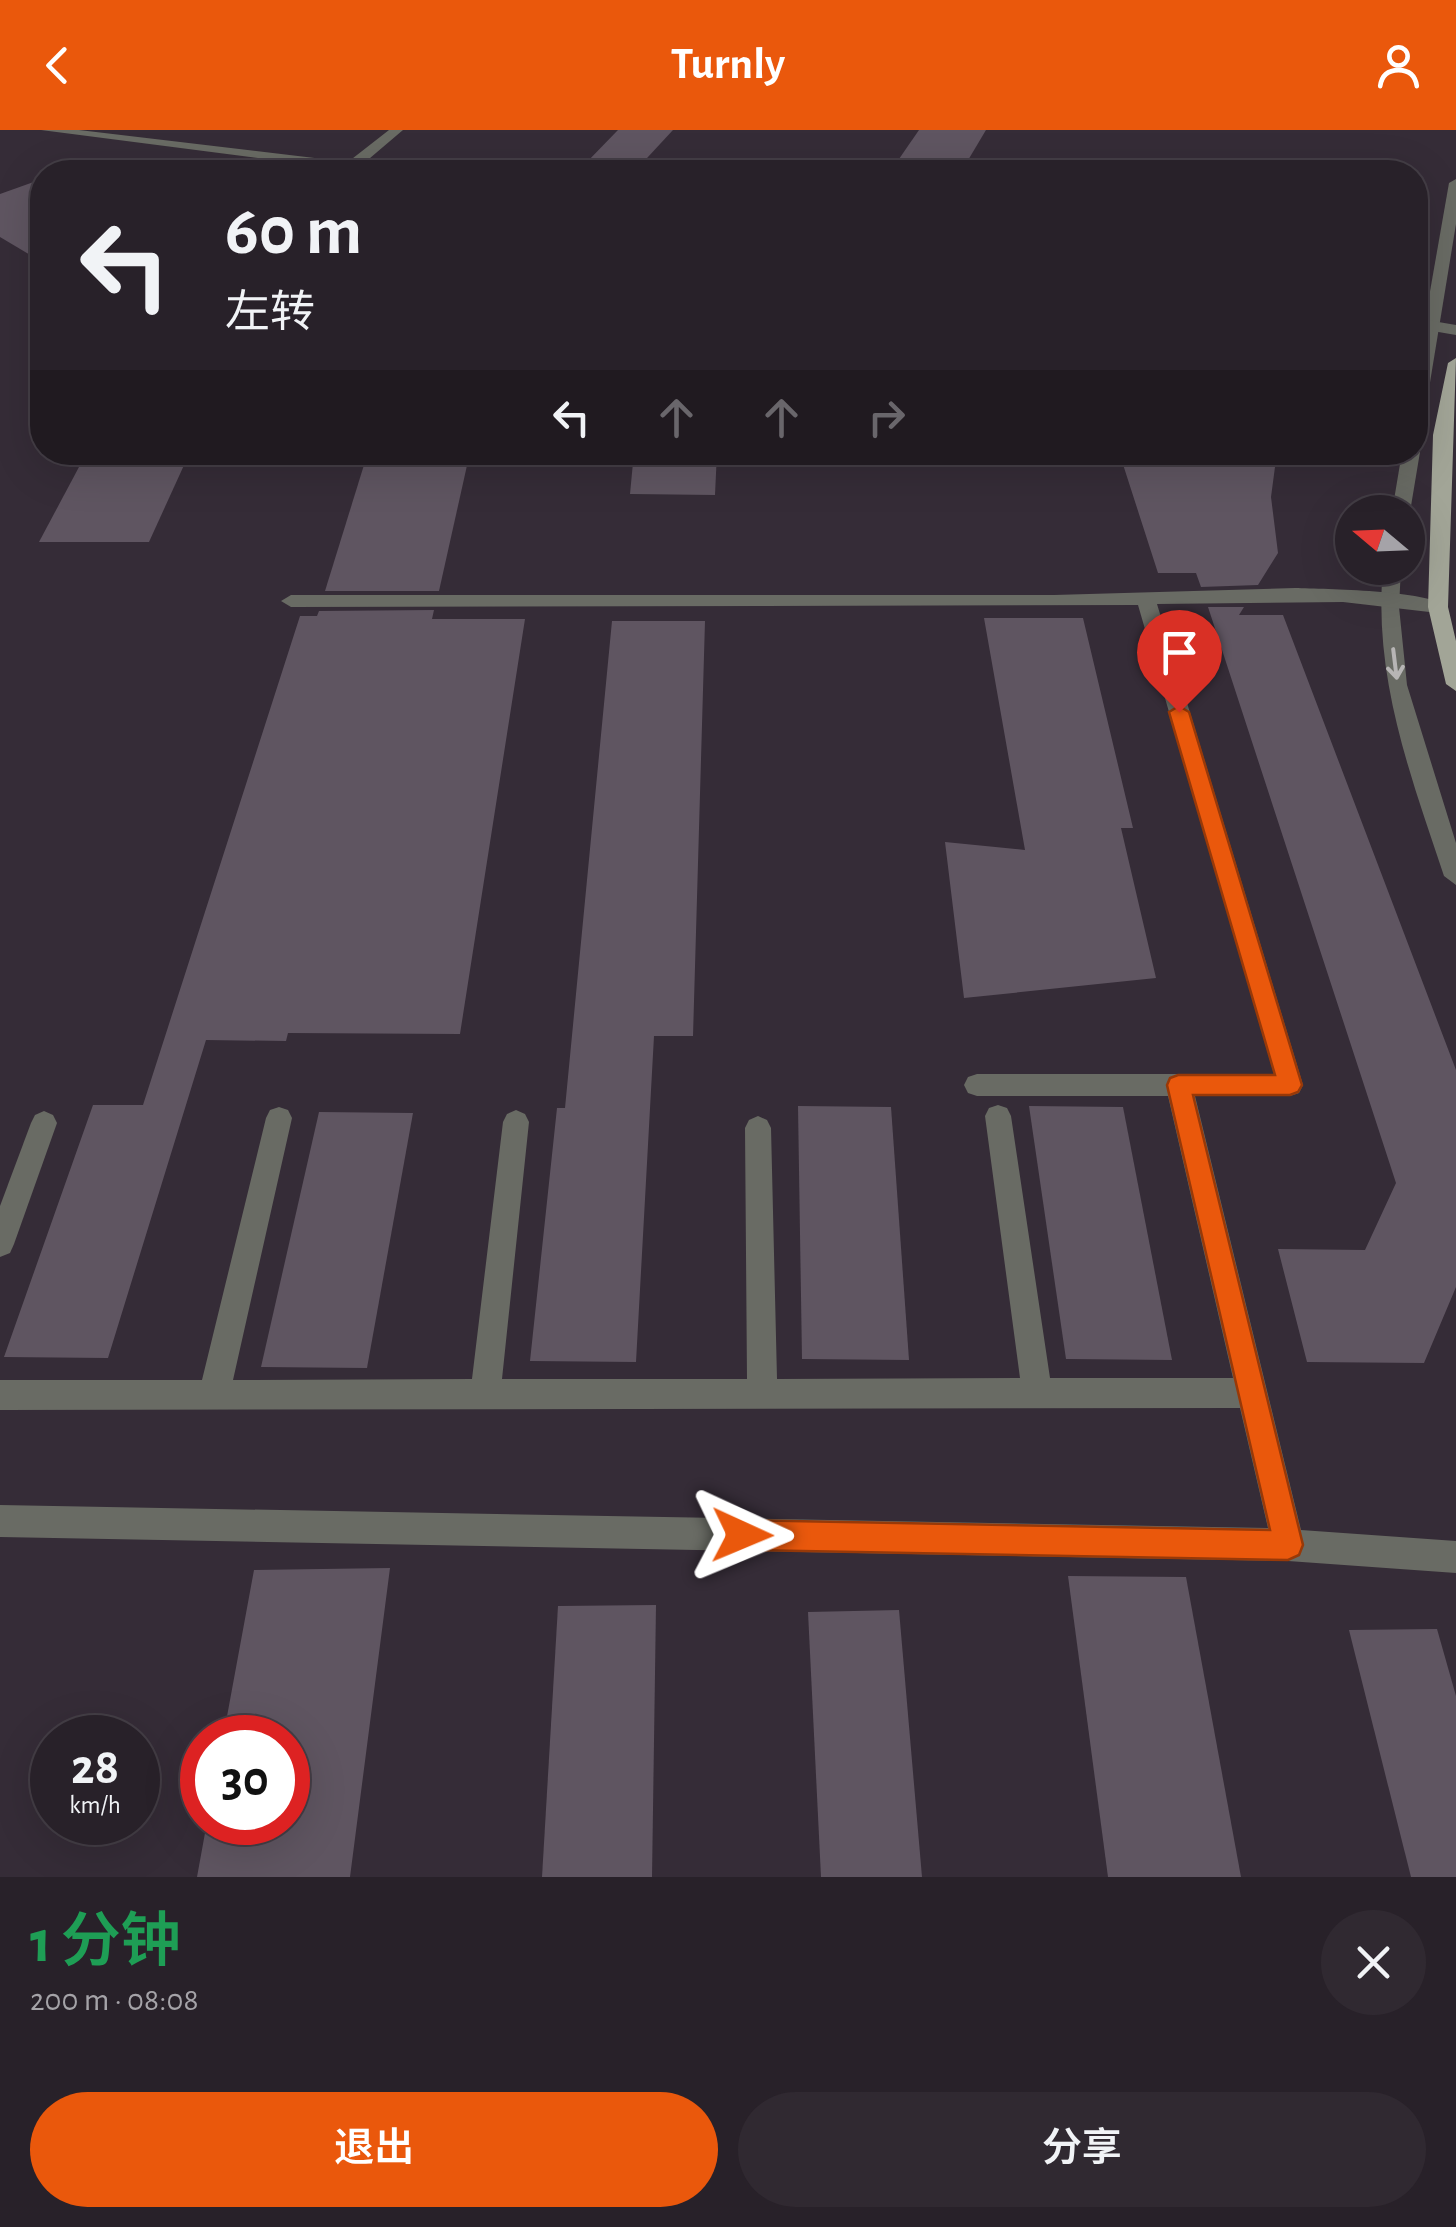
<!DOCTYPE html>
<html lang="zh">
<meta charset="utf-8">
<style>
body{margin:0;font-family:"Alegreya Sans","Noto Sans SC",sans-serif;background:#302931;color:#f1f3f6;height:100vh;display:flex;flex-direction:column;font-size:38px;white-space:nowrap}
*{box-sizing:border-box;margin:0}
p{font-size:32px;color:#a5a3a8}
.icon{flex:none;width:55px;height:55px;fill:none;stroke:currentColor;stroke-width:2;stroke-linecap:round;stroke-linejoin:round}
.map{position:relative;height:1747px;overflow:hidden}
.details{display:flex;flex-direction:column;background:#282129;flex:1}
.details>*{flex:none}
.guide{position:absolute;left:30px;top:30px;width:1398px;height:305px;border-radius:40px;box-shadow:0 10px 40px #0002,0 0 0 2px #443e46;background:#282129;color:#f1f3f6;overflow:hidden}
.needle{width:65px;rotate:289deg}
.controls{position:absolute;left:1335px;top:365px;display:grid;gap:20px}
.controls a{display:grid;place-items:center;width:90px;height:90px;border-radius:50%;background:#282129;box-shadow:0 10px 40px #0002,0 0 0 2px #443e46;font-size:50px}
.speed{position:absolute;left:30px;top:1585px;display:flex;gap:20px;font-size:50px;font-weight:700;text-align:center}
.speed>*{display:grid;place-content:center;width:130px;height:130px;border-radius:50%;background:#282129;box-shadow:0 10px 40px #0002,0 0 0 2px #443e46;line-height:1}
.speed small{font-size:25px;font-weight:400}
.speed .limit{border:15px solid #d22;background:#fff;color:#111}
.pin{position:absolute;display:grid;place-items:center;width:85px;height:85px;color:#fff;margin:-102px -42px;border-radius:50% 50% 50% 0;rotate:-45deg;box-shadow:0 0 10px #0007}
.pin .icon{rotate:45deg}
.me{position:absolute;width:110px;margin:-55px;rotate:91deg;stroke-linejoin:round;filter:drop-shadow(0 0 8px #0008)}
.turn{display:flex;align-items:center;gap:35px;height:210px;padding:0 30px;font-size:45px}
.turn .icon{width:130px;height:130px;stroke-width:2.5}
.turn b{display:block;font-size:70px;line-height:85px}
.lanes{display:flex;align-items:center;height:95px;padding:0 30px;background:#0003;justify-content:center;gap:50px;direction:ltr}
.lanes .off{opacity:.35}
.round{display:grid;place-items:center;flex:none;width:105px;height:105px;border-radius:52px;background:#302931}
.overview{display:flex;align-items:center;justify-content:space-between;height:170px;padding:0 30px}
h1{font-size:60px;font-weight:600;line-height:75px;color:#1e9e55}
.cta{display:flex;gap:20px;margin-top:auto;padding:20px 30px}
.cta a{flex:1;height:115px;border-radius:60px;background:#ea580c;color:#fff;font-size:40px;font-weight:600;line-height:115px;text-align:center}
.cta a+a{background:#302931;color:#f1f3f6}
header{display:flex;justify-content:space-between;align-items:center;height:130px;padding:0 30px;background:#ea580c;color:#fff;font-size:45px;font-weight:600}
.map>svg:first-child{display:block}
</style>
<header><svg class="icon" aria-label="back" viewBox="0 0 24 24"><path d="M15 5l-7 7 7 7"/></svg>Turnly<svg class="icon" aria-label="person" viewBox="0 0 24 24"><circle cx="12" cy="8" r="4"/><path d="M4 21q1-7 8-7t8 7"/></svg></header>
<div class="map">
<svg width="1456" height="1747" viewBox="0 0 1456 1747">
<rect width="100%" height="100%" fill="#352c37"/>
<!-- building -->
<g fill="#5f5561">
<path d="M 618,0 L 673,0 L 635,41 L 585,34 Z"/>
<path d="M 919,0 L 986,0 L 961,42 L 890,42 Z"/>
<path d="M 42,49 L 42,132 L 0,107 L 0,64 Z"/>
<path d="M 87,322 L 190,322 L 149,412 L 39,412 Z"/>
<path d="M 368,322 L 470,322 L 439,461 L 325,461 Z"/>
<path d="M 634,322 L 717,322 L 715,365 L 630,364 Z"/>
<path d="M 1119,322 L 1277,322 L 1271,367 L 1278,423 L 1258,455 L 1201,457 L 1196,443 L 1158,443 Z"/>
<path d="M 1208,477 L 1244,477 L 1239,485 L 1283,485 L 1456,940 L 1456,1157 L 1424,1233 L 1307,1232 L 1278,1119 L 1365,1120 L 1396,1053 Z"/>
<path d="M 434,480 L 432,489 L 525,489 L 460,904 L 288,903 L 286,911 L 206,910 L 108,1228 L 4,1227 L 93,975 L 143,975 L 300,486 L 317,486 L 319,481 Z"/>
<path d="M 984,488 L 1083,488 L 1133,698 L 1121,698 L 1156,848 L 964,868 L 945,712 L 1025,720 Z"/>
<path d="M 612,491 L 705,491 L 693,906 L 654,906 L 636,1232 L 530,1231 L 557,978 L 565,978 Z"/>
<path d="M 798,976 L 891,977 L 909,1230 L 802,1229 Z"/>
<path d="M 1029,976 L 1123,977 L 1172,1230 L 1066,1229 Z"/>
<path d="M 319,982 L 413,983 L 367,1238 L 261,1237 Z"/>
<path d="M 390,1438 L 350,1747 L 197,1747 L 207,1692 L 288,1692 L 288,1608 L 223,1608 L 254,1440 Z"/>
<path d="M 1068,1446 L 1186,1447 L 1241,1747 L 1108,1747 Z"/>
<path d="M 656,1475 L 652,1747 L 542,1747 L 558,1476 Z"/>
<path d="M 899,1480 L 922,1747 L 821,1747 L 808,1482 Z"/>
<path d="M 1437,1499 L 1456,1566 L 1456,1747 L 1411,1747 L 1349,1500 Z"/>
</g>
<g fill="none" stroke-linecap="round" stroke-linejoin="round">
<!-- lane -->
<g fill="#696b64" fill-rule="evenodd">
<path d="M 1456,49 L 1456,94 L 1423,295 L 1415,300 L 1415,247 L 1449,53 Z"/>
<path d="M 1415,318 L 1420,322 L 1410,382 L 1408,386 L 1408,382 L 1392,382 L 1402,322 L 1415,322 Z"/>
<path d="M 1383,438 L 1401,438 L 1399,477 L 1407,555 L 1456,713 L 1456,755 L 1444,746 C 1410,644 1373,547 1383,438 Z"/>
</g>
<!-- street -->
<g fill="#696b64" fill-rule="evenodd">
<path d="M 41,0 L 79,0 L 348,32 L 389,0 L 403,0 L 363,34 L 403,42 L 367,42 Z"/>
<path d="M 1415,188 L 1456,195 L 1456,205 L 1415,198 Z"/>
<path d="M 1295,458 C 1325,459 1428,460 1448,477 L 1438,483 L 1343,472 L 1157,474 L 1303,955 L 1299,963 L 1290,966 L 1195,966 L 1301,1400 L 1456,1411 L 1456,1443 L 1288,1431 L 0,1407 L 0,1375 L 1268,1398 L 1240,1278 L 0,1280 L 0,1250 L 202,1250 L 266,988 L 270,980 L 279,977 L 288,980 L 292,988 L 233,1250 L 472,1249 L 503,992 L 507,984 L 516,980 L 525,984 L 529,992 L 502,1249 L 747,1249 L 745,998 L 749,990 L 758,986 L 767,990 L 771,998 L 777,1249 L 1020,1248 L 985,986 L 989,978 L 998,975 L 1007,978 L 1011,986 L 1050,1248 L 1233,1248 L 1168,966 L 977,966 L 968,963 L 964,955 L 968,947 L 977,944 L 1274,944 L 1138,475 L 291,477 L 281,471 L 291,465 L 1054,465 Z"/>
<path d="M 44,981 L 53,985 L 57,993 L 14,1114 L 10,1123 L 0,1127 L 0,1076 L 31,993 L 35,985 Z"/>
</g>
<!-- primary -->
<path fill="#a2a597" fill-rule="evenodd" d="M 1456,228 L 1448,477 L 1456,511 L 1456,561 L 1446,554 L 1428,477 L 1433,305 L 1448,233 Z"/>
</g>
<!-- one-way arrows -->
<defs><path id="oneway-shaft" d="M-6 0H5M1.5-3L5.5 0L1.5 3" fill="none" stroke-width="1.6" stroke-linecap="round" stroke-linejoin="round" transform="scale(2.5)"/></defs>
<use stroke="#b7b5b5" href="#oneway-shaft" transform="translate(1395 534) rotate(83)"/>
<!-- route -->
<path fill="#ea580c" stroke="#983908" stroke-width="2.5" d="M 1179,576 L 1189,582 L 1302,955 L 1298,962 L 1290,965 L 1193,965 L 1303,1415 L 1299,1425 L 1288,1430 L 742,1420 L 731,1415 L 727,1405 L 731,1394 L 742,1390 L 1270,1400 L 1167,955 L 1170,948 L 1178,945 L 1275,945 L 1169,582 Z"/>
</svg>
<div class="controls">
<a><svg class="needle" viewBox="-14 -14 28 28"><path d="M0-13l5 13h-10z" fill="#e53935"/><path d="M0 13l5-13h-10z" fill="#a5a3a8"/></svg></a>
</div>
<div class="speed"><div>28<small>km/h</small></div><div class="limit">30</div></div>
<div class="pin" style="left:1179px;top:582px;background:#d93025"><svg class="icon" aria-label="arrive" viewBox="0 0 24 24"><path d="M6 21V4h12l-3 4 3 4H6"/></svg></div>
<svg class="me" style="left:742px;top:1405px" viewBox="-20 -20 40 40"><path d="M0-17L14 15 0 8-14 15z" fill="#ea580c" stroke="#fff" stroke-width="4"/></svg>
<div class="guide">
<div class="turn"><svg class="icon" aria-label="left" viewBox="0 0 24 24"><path d="M17 20v-9H6M10 6l-5 5 5 5"/></svg><div><b>60 m</b>左转</div></div>
<div class="lanes"><svg class="icon" aria-label="left" viewBox="0 0 24 24"><path d="M17 20v-9H6M10 6l-5 5 5 5"/></svg><svg class="icon off" aria-label="ahead" viewBox="0 0 24 24"><path d="M12 20V5M6 11l6-6 6 6"/></svg><svg class="icon off" aria-label="ahead" viewBox="0 0 24 24"><path d="M12 20V5M6 11l6-6 6 6"/></svg><svg class="icon off" aria-label="right" viewBox="0 0 24 24"><path d="M7 20v-9h11M14 6l5 5-5 5"/></svg></div>
</div>
</div>
<section class="details">
<div class="overview"><div><h1>1 分钟</h1><p>200 m · 08:08</p></div><a class="round"><svg class="icon" aria-label="close" viewBox="0 0 24 24"><path d="M6 6l12 12M18 6L6 18"/></svg></a></div>
<div class="cta"><a>退出</a><a>分享</a></div>
</section>
